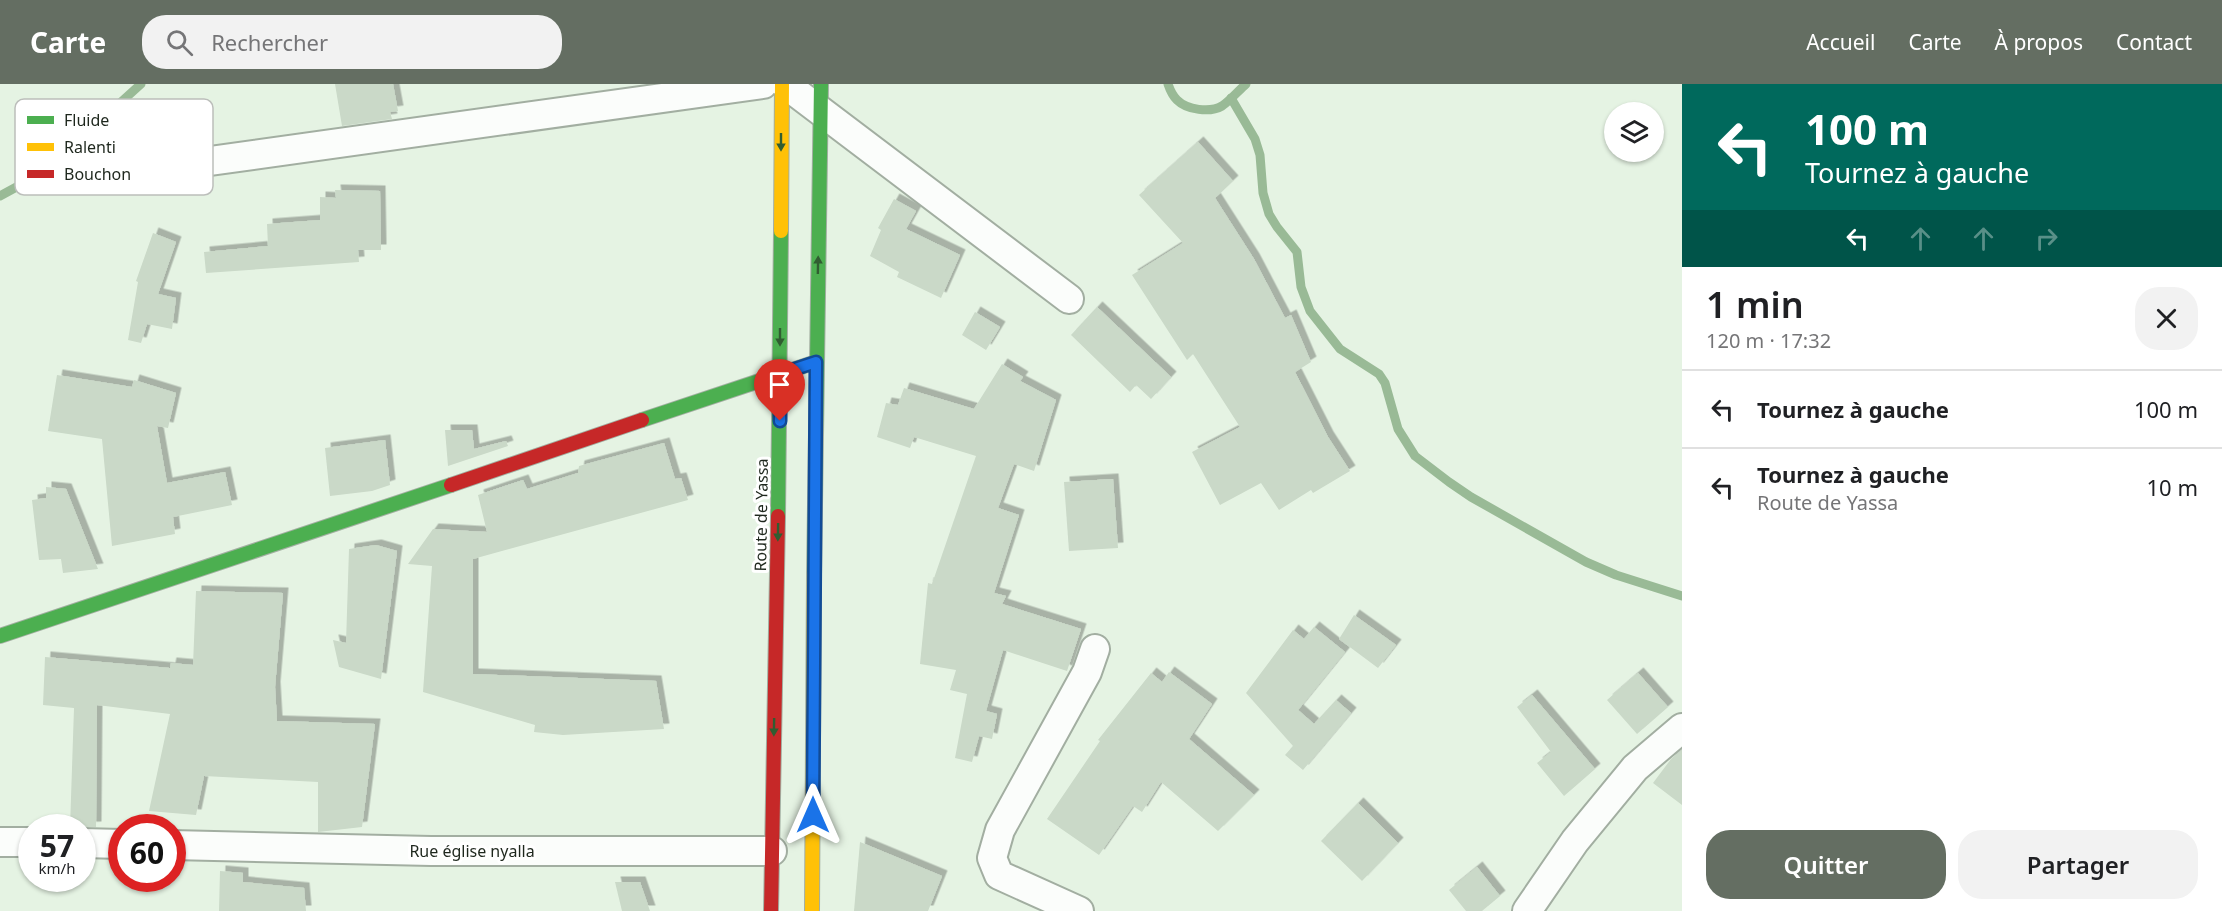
<!DOCTYPE html>
<html lang="fr">
<meta charset="utf-8">
<style>
body{margin:0;font-family:"Noto Sans",sans-serif;background:#f2f2f2;color:#202124;height:100vh;display:flex;flex-direction:column;font-size:22px;white-space:nowrap}
*{box-sizing:border-box;margin:0}
p{font-size:20px;color:#757577}
.icon{flex:none;width:33px;height:33px;fill:none;stroke:currentColor;stroke-width:2;stroke-linecap:round;stroke-linejoin:round}
.map{position:relative;flex:1;overflow:hidden}
.panel{display:flex;flex-direction:column;background:#fff;width:540px}
.panel>*{flex:none}
.guide{background:#00695c;color:#fff;overflow:hidden}
.controls{position:absolute;left:1604px;top:18px;display:grid;gap:12px}
.controls a{display:grid;place-items:center;width:60px;height:60px;border-radius:50%;background:#fff;box-shadow:0 2px 4px #0004;font-size:30px}
.speed{position:absolute;left:18px;top:730px;display:flex;gap:12px;font-size:30px;font-weight:700;text-align:center}
.speed>*{display:grid;place-content:center;width:78px;height:78px;border-radius:50%;background:#fff;box-shadow:0 2px 4px #0004;line-height:1}
.speed small{font-size:15px;font-weight:400}
.speed .limit{border:9px solid #d22;background:#fff;color:#111}
.pin{position:absolute;display:grid;place-items:center;width:51px;height:51px;color:#fff;margin:-62px -26px;border-radius:50% 50% 50% 0;rotate:-45deg;box-shadow:0 0 6px #0007}
.pin .icon{rotate:45deg}
.me{position:absolute;width:66px;margin:-33px;rotate:0deg;stroke-linejoin:round;filter:drop-shadow(0 0 4px #0008)}
.turn{display:flex;align-items:center;gap:21px;height:126px;padding:0 24px;font-size:27px}
.turn .icon{width:78px;height:78px;stroke-width:2.5}
.turn b{display:block;font-size:42px;line-height:51px}
.lanes{display:flex;align-items:center;height:57px;padding:0 24px;background:#0003;justify-content:center;gap:30px;direction:ltr}
.lanes .off{opacity:.35}
.round{display:grid;place-items:center;flex:none;width:63px;height:63px;border-radius:24px;background:#f2f2f2}
.head{display:flex;align-items:center;justify-content:space-between;height:102px;padding:0 24px}
h1{font-size:36px;font-weight:600;line-height:45px}
.action{display:flex;gap:12px;margin-top:auto;padding:12px 24px}
.action a{flex:1;height:69px;border-radius:24px;background:#646e62;color:#fff;font-size:24px;font-weight:600;line-height:69px;text-align:center}
.action a+a{background:#f2f2f2;color:#202124}
ul{padding:0;list-style:none}
li{display:flex;align-items:center;gap:18px;height:78px;padding:0 24px;border-top:2px solid #e0e0e0}
li div{flex:1}
li b{display:block;font-size:22px}
li em{font-style:normal}
header{display:flex;align-items:center;gap:36px;box-sizing:border-box;height:84px;padding:0 30px;background:#646e62;color:#fff}
header strong{font-size:28px}
nav{display:flex;gap:33px;margin-inline-start:auto;font-size:21px}
.search{width:420px;height:54px;background:#f2f2f2;display:flex;align-items:center;gap:15px;box-sizing:border-box;padding:0 21px;border-radius:24px;color:#757577;font-size:22px}
main{display:flex;flex:1;min-height:0}
.map>svg:first-child{display:block}
</style>
<header>
<strong>Carte</strong>
<div class="search"><svg class="icon" aria-label="search" viewBox="0 0 24 24"><circle cx="10" cy="10" r="6"/><path d="M15 15l6 6"/></svg>Rechercher</div>
<nav><a>Accueil</a><a>Carte</a><a>À propos</a><a>Contact</a></nav>
</header>
<main>
<div class="map">
<svg width="1682" height="827" viewBox="0 0 1682 827">
<defs>
<filter id="shadow"><feDropShadow dx="5.5" dy="-5.5" stdDeviation="0" flood-color="#0004"/></filter>
</defs>
<rect width="100%" height="100%" fill="#e5f3e3"/>
<g fill="none" stroke-linecap="round" stroke-linejoin="round">
<!-- stream -->
<g stroke="#99ba96" stroke-width="9">
<path d="M 1168,0 C 1170,6 1173,12 1177,16 C 1187,26 1210,29 1222,22 C 1231,16 1238,7 1246,0"/>
<path d="M 1231,14 L 1255,55 L 1260,71 L 1263,109 L 1269,130 L 1277,143 L 1297,168 L 1301,203 L 1310,227 L 1340,265 L 1379,290 L 1385,299 L 1398,345 L 1415,372 L 1449,398 L 1471,413 L 1586,478 L 1616,491 L 1682,512"/>
<path d="M 0,112 L 44,88 L 141,0"/>
</g>
</g>
<!-- building -->
<g fill="#cad9c8" filter="url(#shadow)">
<path d="M 335,0 L 393,0 L 398,27 L 390,28 L 392,35 L 342,42 Z"/>
<path d="M 1198,58 L 1233,97 L 1215,114 L 1254,175 L 1285,234 L 1291,231 L 1311,278 L 1295,288 L 1328,353 L 1350,387 L 1313,409 L 1311,406 L 1279,426 L 1261,399 L 1220,421 L 1192,368 L 1240,343 L 1193,270 L 1187,276 L 1132,191 L 1183,159 L 1139,111 Z"/>
<path d="M 335,106 L 380,107 L 381,166 L 358,166 L 359,178 L 206,189 L 204,168 L 268,162 L 267,140 L 320,136 L 320,113 L 336,114 Z"/>
<path d="M 894,115 L 916,127 L 906,145 L 960,171 L 941,214 L 897,193 L 899,188 L 870,172 L 881,146 L 878,144 Z"/>
<path d="M 153,149 L 176,158 L 158,210 L 176,214 L 172,245 L 147,240 L 141,259 L 128,256 L 138,198 L 136,197 Z"/>
<path d="M 1097,223 L 1171,293 L 1151,315 L 1136,301 L 1130,308 L 1071,251 Z"/>
<path d="M 975,228 L 1000,243 L 986,266 L 962,251 Z"/>
<path d="M 1002,280 L 1023,293 L 1020,297 L 1056,316 L 1034,387 L 1014,380 L 998,424 L 1019,431 L 994,509 L 1006,512 L 1002,520 L 1081,545 L 1067,587 L 1003,566 L 986,627 L 997,630 L 992,655 L 979,652 L 972,678 L 955,674 L 967,610 L 950,606 L 956,586 L 920,580 L 928,499 L 932,500 L 976,372 L 914,353 L 910,364 L 877,353 L 886,319 L 898,321 L 904,304 L 974,325 Z"/>
<path d="M 57,291 L 132,303 L 134,296 L 176,309 L 168,344 L 157,342 L 167,399 L 225,388 L 232,421 L 173,433 L 175,450 L 112,462 L 102,355 L 48,347 Z"/>
<path d="M 445,346 L 472,346 L 474,365 L 506,357 L 508,362 L 448,382 Z"/>
<path d="M 385,356 L 390,401 L 372,407 L 330,412 L 325,364 Z"/>
<path d="M 664,359 L 675,395 L 681,394 L 688,416 L 473,475 L 473,590 L 656,597 L 664,645 L 563,651 L 534,648 L 535,641 L 423,608 L 432,482 L 408,480 L 433,445 L 487,448 L 478,411 L 523,396 L 527,405 L 578,389 L 579,382 Z"/>
<path d="M 1113,395 L 1118,464 L 1069,467 L 1064,398 Z"/>
<path d="M 46,403 L 66,405 L 98,485 L 63,489 L 61,475 L 39,476 L 32,416 L 46,414 Z"/>
<path d="M 376,461 L 397,467 L 381,595 L 339,583 L 333,556 L 346,559 L 349,465 Z"/>
<path d="M 196,507 L 283,509 L 275,603 L 277,637 L 375,640 L 362,743 L 318,748 L 318,698 L 204,692 L 196,731 L 149,727 L 170,630 L 97,621 L 96,743 L 70,744 L 74,624 L 43,621 L 45,573 L 170,584 L 171,579 L 193,581 Z"/>
<path d="M 1354,531 L 1396,561 L 1378,584 L 1339,555 Z"/>
<path d="M 1314,543 L 1345,568 L 1298,626 L 1314,640 L 1336,616 L 1351,629 L 1303,686 L 1285,671 L 1293,662 L 1246,609 L 1293,546 L 1304,555 Z"/>
<path d="M 1169,588 L 1212,620 L 1189,655 L 1254,711 L 1218,747 L 1161,698 L 1142,728 L 1133,722 L 1099,771 L 1047,735 L 1100,657 L 1098,656 L 1151,589 L 1162,598 Z"/>
<path d="M 1638,589 L 1668,623 L 1637,650 L 1607,616 Z"/>
<path d="M 1532,611 L 1595,685 L 1564,712 L 1537,679 L 1551,668 L 1517,623 Z"/>
<path d="M 1682,666 L 1682,721 L 1653,699 L 1671,675 Z"/>
<path d="M 1358,719 L 1398,759 L 1362,797 L 1321,757 Z"/>
<path d="M 860,758 L 942,792 L 928,827 L 854,827 Z"/>
<path d="M 1477,783 L 1500,812 L 1482,827 L 1466,827 L 1449,806 Z"/>
<path d="M 220,787 L 243,789 L 243,798 L 304,804 L 306,827 L 219,827 Z"/>
<path d="M 615,798 L 640,798 L 650,827 L 622,827 Z"/>
</g>
<g fill="none" stroke-linecap="round" stroke-linejoin="round">
<!-- street casing -->
<g stroke="#a2aea1" stroke-width="32">
<g id="street">
<path d="M 785,0 L 1069,215"/>
<path d="M 152,85 L 763,0"/>
<path d="M 0,758 L 32,758"/>
<path d="M 82,759 L 122,760"/>
<path d="M 172,761 L 431,767 L 772,767"/>
<path d="M 1079,827 L 999,791 L 992,774 L 1000,746 L 1087,588 L 1095,565"/>
<path d="M 1527,827 L 1575,757 L 1635,684 L 1682,644"/>
</g>
</g>
<!-- fast casing -->
<g stroke="#a2aea1" stroke-width="16">
<g id="fast">
<path d="M 642,336 L 816,278"/>
<path d="M 778,432 L 781,147"/>
<path d="M 814,491 L 821,0"/>
<path d="M 0,552 L 451,401"/>
</g>
</g>
<!-- slow casing -->
<g stroke="#a2aea1" stroke-width="16">
<g id="slow">
<path d="M 781,147 L 782,0"/>
<path d="M 812,827 L 814,491"/>
</g>
</g>
<!-- jam casing -->
<g stroke="#a2aea1" stroke-width="16">
<g id="jam">
<path d="M 451,401 L 642,336"/>
<path d="M 771,827 L 778,432"/>
</g>
</g>
<!-- street -->
<use href="#street" stroke="#fbfdfb" stroke-width="28"/>
<!-- fast -->
<use href="#fast" stroke="#4caf50" stroke-width="14"/>
<!-- slow -->
<use href="#slow" stroke="#ffc107" stroke-width="14"/>
<!-- jam -->
<use href="#jam" stroke="#c62828" stroke-width="14"/>
</g>
<!-- one-way arrows -->
<defs><path id="oneway-solid" d="M-6-.8H1V-3.2L6.5 0L1 3.2V.8H-6Z" transform="scale(1.5)"/></defs>
<g fill="#305d31">
<use href="#oneway-solid" transform="translate(781 58) rotate(90)"/>
<use href="#oneway-solid" transform="translate(818 181) rotate(-89)"/>
<use href="#oneway-solid" transform="translate(780 253) rotate(90)"/>
<use href="#oneway-solid" transform="translate(778 448) rotate(91)"/>
<use href="#oneway-solid" transform="translate(774 643) rotate(91)"/>
</g>
<g fill="none" stroke-linecap="round" stroke-linejoin="round">
<!-- route casing -->
<g stroke="#114b97" stroke-width="15">
<path id="route" d="M 780,337 L 780,290 L 816,278 L 813,731"/>
</g>
<!-- route -->
<use href="#route" stroke="#1a73e8" stroke-width="10"/>
</g>
<g text-anchor="middle" stroke-width="6" stroke-linejoin="round" paint-order="stroke">
<!-- street labels -->
<g font-size="16" fill="#1e271d" stroke="#fff">
<text transform="translate(761 431) rotate(-89)" y="6">Route de Yassa</text>
<text x="472" y="773">Rue église nyalla</text>
</g>
</g>
<!-- legend -->
<rect x="15" y="15" width="198" height="96" rx="9" fill="#fff" stroke="#bcbebb" stroke-width="1.5"/>
<rect x="27" y="32" width="27" height="8" fill="#4caf50"/>
<rect x="27" y="59" width="27" height="8" fill="#ffc107"/>
<rect x="27" y="86" width="27" height="8" fill="#c62828"/>
<g font-size="16" fill="#1e271d">
<text x="64" y="42">Fluide</text>
<text x="64" y="69">Ralenti</text>
<text x="64" y="96">Bouchon</text>
</g>
</svg>
<div class="controls">
<a><svg class="icon" aria-label="layers" viewBox="0 0 24 24"><path d="M12 4l9 5-9 5-9-5zM3 14l9 5 9-5"/></svg></a>
</div>
<div class="speed"><div>57<small>km/h</small></div><div class="limit">60</div></div>
<div class="pin" style="left:780px;top:337px;background:#d93025"><svg class="icon" aria-label="arrive" viewBox="0 0 24 24"><path d="M6 21V4h12l-3 4 3 4H6"/></svg></div>
<svg class="me" style="left:813px;top:731px" viewBox="-20 -20 40 40"><path d="M0-17L14 15 0 8-14 15z" fill="#1a73e8" stroke="#fff" stroke-width="4"/></svg>
</div>
<section class="panel">
<div class="guide">
<div class="turn"><svg class="icon" aria-label="left" viewBox="0 0 24 24"><path d="M17 20v-9H6M10 6l-5 5 5 5"/></svg><div><b>100 m</b>Tournez à gauche</div></div>
<div class="lanes"><svg class="icon" aria-label="left" viewBox="0 0 24 24"><path d="M17 20v-9H6M10 6l-5 5 5 5"/></svg><svg class="icon off" aria-label="ahead" viewBox="0 0 24 24"><path d="M12 20V5M6 11l6-6 6 6"/></svg><svg class="icon off" aria-label="ahead" viewBox="0 0 24 24"><path d="M12 20V5M6 11l6-6 6 6"/></svg><svg class="icon off" aria-label="right" viewBox="0 0 24 24"><path d="M7 20v-9h11M14 6l5 5-5 5"/></svg></div>
</div>
<div class="head"><div><h1>1 min</h1><p>120 m · 17:32</p></div><a class="round"><svg class="icon" aria-label="close" viewBox="0 0 24 24"><path d="M6 6l12 12M18 6L6 18"/></svg></a></div>
<ul>
<li><svg class="icon" aria-label="left" viewBox="0 0 24 24"><path d="M17 20v-9H6M10 6l-5 5 5 5"/></svg><div><b>Tournez à gauche</b></div><em>100 m</em></li>
<li><svg class="icon" aria-label="left" viewBox="0 0 24 24"><path d="M17 20v-9H6M10 6l-5 5 5 5"/></svg><div><b>Tournez à gauche</b><p>Route de Yassa</p></div><em>10 m</em></li>
</ul>
<div class="action"><a>Quitter</a><a>Partager</a></div>
</section>
</main>
